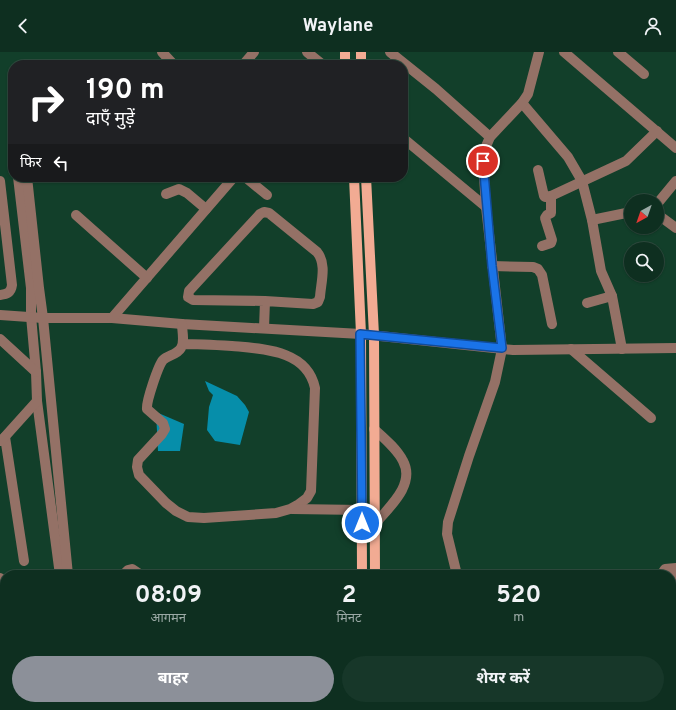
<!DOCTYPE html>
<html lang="hi">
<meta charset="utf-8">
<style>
body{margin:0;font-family:Overpass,"Noto Sans Devanagari",sans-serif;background:#173729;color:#f1f3f6;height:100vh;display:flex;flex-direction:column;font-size:15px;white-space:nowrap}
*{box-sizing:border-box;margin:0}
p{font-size:13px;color:#9ba9a5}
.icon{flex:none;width:22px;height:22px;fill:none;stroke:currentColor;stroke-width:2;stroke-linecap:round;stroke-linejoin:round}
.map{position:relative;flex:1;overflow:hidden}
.drawer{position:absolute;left:0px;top:518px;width:676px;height:140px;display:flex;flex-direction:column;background:#0e2f20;border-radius:16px 16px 0 0;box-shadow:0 1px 3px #0004,0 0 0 1px #2e4a3e}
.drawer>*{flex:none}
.hud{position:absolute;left:8px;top:8px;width:400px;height:122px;border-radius:16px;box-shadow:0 1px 3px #0004,0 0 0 1px #2e4a3e;background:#202124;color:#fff;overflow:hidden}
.needle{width:26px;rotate:220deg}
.buttons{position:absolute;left:624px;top:142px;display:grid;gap:8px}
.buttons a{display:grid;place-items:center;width:40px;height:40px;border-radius:50%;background:#0e2f20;box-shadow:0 1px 3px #0004,0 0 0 1px #2e4a3e;font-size:20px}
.pin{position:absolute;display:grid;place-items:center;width:34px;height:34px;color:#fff;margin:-17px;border:2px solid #fff;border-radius:50%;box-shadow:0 1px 4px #0007}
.me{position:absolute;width:44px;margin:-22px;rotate:0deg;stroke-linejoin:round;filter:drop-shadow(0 0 3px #0008)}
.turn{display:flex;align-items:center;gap:14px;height:84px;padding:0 12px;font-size:18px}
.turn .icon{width:52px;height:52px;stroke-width:2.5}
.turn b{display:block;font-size:28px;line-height:34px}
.then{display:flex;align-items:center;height:38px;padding:0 12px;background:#0003;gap:8px;font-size:15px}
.eta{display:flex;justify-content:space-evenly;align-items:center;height:68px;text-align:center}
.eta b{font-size:24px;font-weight:700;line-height:28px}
.primary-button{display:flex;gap:8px;margin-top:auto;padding:8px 12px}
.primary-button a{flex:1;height:46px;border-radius:24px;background:#8c9099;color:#fff;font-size:16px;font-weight:700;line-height:46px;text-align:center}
.primary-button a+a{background:#173729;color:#f1f3f6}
header{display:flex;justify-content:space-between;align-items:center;height:52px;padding:0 12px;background:#0e2f20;font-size:18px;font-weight:700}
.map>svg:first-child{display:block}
</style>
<header><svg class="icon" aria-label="back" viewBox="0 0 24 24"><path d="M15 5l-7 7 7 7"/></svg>Waylane<svg class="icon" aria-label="person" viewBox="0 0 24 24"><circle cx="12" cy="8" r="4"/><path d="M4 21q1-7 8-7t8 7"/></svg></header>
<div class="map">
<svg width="676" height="658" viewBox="0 0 676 658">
<rect width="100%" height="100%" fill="#123f2a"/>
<!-- water -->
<g fill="#068eaa">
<path d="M 205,329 L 237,344 L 245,353 L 249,360 L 240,393 L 215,389 L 207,378 L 209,355 L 213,343 L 209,339 Z"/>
<path d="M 156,360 L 184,372 L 180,399 L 158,399 Z"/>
</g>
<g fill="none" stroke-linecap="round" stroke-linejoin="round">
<!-- minor -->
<g stroke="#947166" stroke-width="10">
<path d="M 162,0 L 174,13"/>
<path d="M 307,0 L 323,13"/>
<path d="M 390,0 L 436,37 L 490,85"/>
<path d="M 564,0 L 676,96"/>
<path d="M 618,0 L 644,22"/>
<path d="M 243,13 L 254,0"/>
<path d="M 522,51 L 568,105 L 582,129 L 592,168 L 601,219 L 612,244 L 622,297"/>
<path d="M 403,86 L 486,155"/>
<path d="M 538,118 L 544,144 L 545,145 L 551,144 L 626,109 L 657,79"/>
<path d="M 18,125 L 31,236 L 31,264 L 36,320 L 37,349 L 60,523"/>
<path d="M 27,125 L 39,236 L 43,266 L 68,523"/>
<path d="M 245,125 L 267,143"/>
<path d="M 0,129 L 12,233 C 11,241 7,242 0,243"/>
<path d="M 166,142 L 179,137 L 187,141 L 206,157"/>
<path d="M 657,152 L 676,129"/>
<path d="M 657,162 L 676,176"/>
<path d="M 76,163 L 147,226"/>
<path d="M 592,168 L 631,160"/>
<path d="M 542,194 L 551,191 L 552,188 L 545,166 L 547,163 L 551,161 L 551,144"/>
<path d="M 492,214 L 533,215 L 538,217 L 542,223 L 552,272"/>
<path d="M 587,251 L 612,244"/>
<path d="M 0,263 L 43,266 L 112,266 L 182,272 L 361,282 L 513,298 L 676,296"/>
<path d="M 112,266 L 234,125"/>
<path d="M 182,272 C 182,279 185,290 181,296 C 177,303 168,303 163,308 C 158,314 146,350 147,357 L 163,371 L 165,377 L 162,382 L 138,408 L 137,415 L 139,423 L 166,451 L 176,459 L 188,465 L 204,466 L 276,461 L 290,457 L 299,452 L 307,446 L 311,439 L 315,336 C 307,298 264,297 232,294 C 216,293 199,292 183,292"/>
<path d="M 264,276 L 265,249 L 193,248 L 188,245 L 189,239 L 260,162 L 264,160 L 269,161 L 317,200 C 327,212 321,230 320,245 L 318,250 L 313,252 L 265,249"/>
<path d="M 0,287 L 36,320"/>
<path d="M 571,297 L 651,366"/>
<path d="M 374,377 C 384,386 397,397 403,409 C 416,433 388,456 375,472"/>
<path d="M 5,385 L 24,509"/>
<path d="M 1,389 L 37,349"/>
<path d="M 292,457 L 362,458"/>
<path d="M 123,523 L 128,518 L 132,517 L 141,523"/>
<path d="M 457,523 L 447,482 L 448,470 L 469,404 L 495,330 L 502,297 L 486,155 L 483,109 L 484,99 L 490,85 L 522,51 L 528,42 L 539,0"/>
<path d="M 661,523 L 665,517 L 676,516"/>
<path d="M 0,526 L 5,529"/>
<path d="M 671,526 L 676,526"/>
<path d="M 671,632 L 676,626"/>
<path d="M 0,653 L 5,647"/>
<path d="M 39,653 L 39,658"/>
<path d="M 76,653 L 76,658"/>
<path d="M 85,653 L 85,658"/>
<path d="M 286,653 L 292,658"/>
<path d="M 489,653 L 491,658"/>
<path d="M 656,653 L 662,658"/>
<path d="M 208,656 L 211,653"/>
<path d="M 6,658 L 11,653"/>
<path d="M 249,658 L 253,653"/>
<path d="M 543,658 L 548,653"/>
</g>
<!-- major -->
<g stroke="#f2ab93" stroke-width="10">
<path d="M 345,0 L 345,13"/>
<path d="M 361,13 L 361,0"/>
<path d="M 354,125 L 361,282 L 362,523"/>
<path d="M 366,125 L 374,283 L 375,523"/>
<path d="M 363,653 L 363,658"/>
<path d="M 374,653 L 374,658"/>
</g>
</g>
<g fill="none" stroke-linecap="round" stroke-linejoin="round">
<!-- route casing -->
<g stroke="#114b97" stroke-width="10">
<path id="route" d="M 362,471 L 360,282 L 502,296 L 492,214 L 483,109"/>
</g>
<!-- route -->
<use href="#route" stroke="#1a73e8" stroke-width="7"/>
</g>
</svg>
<div class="buttons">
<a><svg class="needle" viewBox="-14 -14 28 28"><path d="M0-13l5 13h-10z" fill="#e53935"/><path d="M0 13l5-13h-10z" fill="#9ba9a5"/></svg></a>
<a><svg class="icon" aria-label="search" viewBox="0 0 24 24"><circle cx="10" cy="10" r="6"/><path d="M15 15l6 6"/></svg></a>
</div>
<div class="pin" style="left:483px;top:109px;background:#d93025"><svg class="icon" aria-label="arrive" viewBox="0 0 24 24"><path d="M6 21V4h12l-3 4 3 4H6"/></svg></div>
<svg class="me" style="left:362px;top:471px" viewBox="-20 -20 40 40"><circle r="17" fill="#1a73e8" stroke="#fff" stroke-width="3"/><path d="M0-11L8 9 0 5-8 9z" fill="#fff"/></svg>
<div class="hud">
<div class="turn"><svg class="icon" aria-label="right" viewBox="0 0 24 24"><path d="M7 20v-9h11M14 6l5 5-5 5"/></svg><div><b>190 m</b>दाएँ मुड़ें</div></div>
<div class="then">फिर<svg class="icon" aria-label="left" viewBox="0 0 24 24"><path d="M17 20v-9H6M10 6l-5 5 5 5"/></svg></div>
</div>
<section class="drawer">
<div class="eta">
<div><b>08:09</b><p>आगमन</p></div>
<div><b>2</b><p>मिनट</p></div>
<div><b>520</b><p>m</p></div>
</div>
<div class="primary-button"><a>बाहर</a><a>शेयर करें</a></div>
</section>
</div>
